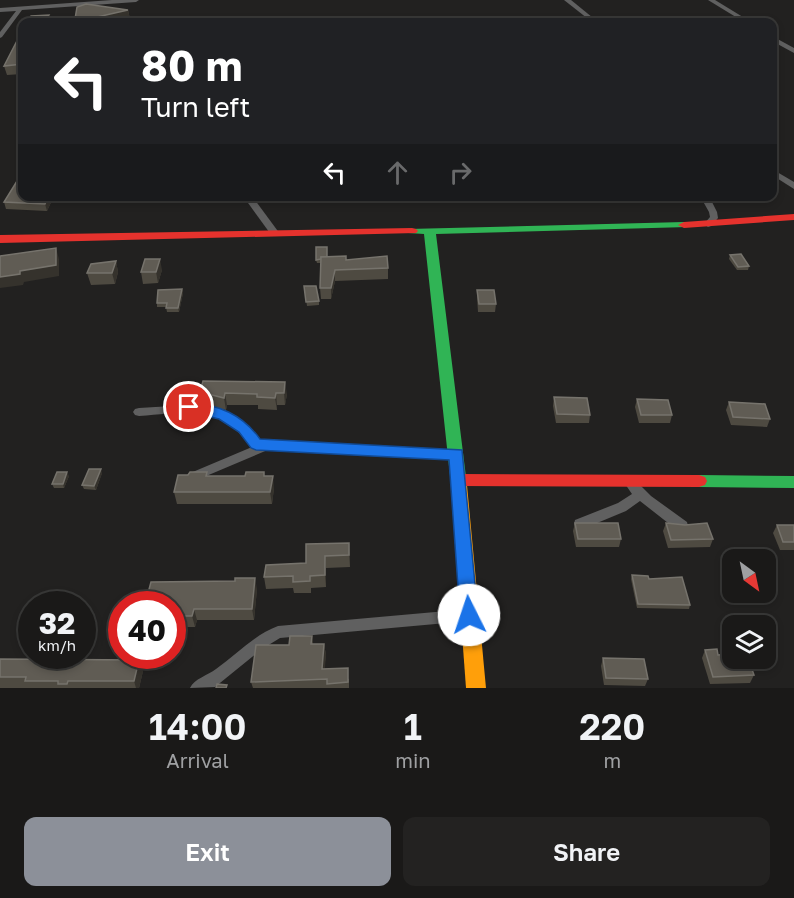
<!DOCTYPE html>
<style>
body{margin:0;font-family:"Golos Text",sans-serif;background:#232221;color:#f1f3f6;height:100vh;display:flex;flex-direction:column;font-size:22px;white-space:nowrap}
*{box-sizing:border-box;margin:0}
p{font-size:20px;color:#9fa0a2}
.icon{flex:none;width:33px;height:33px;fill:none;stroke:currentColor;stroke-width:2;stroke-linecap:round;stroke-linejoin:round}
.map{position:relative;height:688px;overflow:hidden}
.panel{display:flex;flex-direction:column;background:#1a1918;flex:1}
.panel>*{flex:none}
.banner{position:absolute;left:18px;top:18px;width:759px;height:183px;border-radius:12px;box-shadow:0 3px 9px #0003,0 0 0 2px #383837;background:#202124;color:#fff;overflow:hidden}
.needle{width:39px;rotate:147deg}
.fabs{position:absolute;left:722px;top:549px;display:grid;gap:12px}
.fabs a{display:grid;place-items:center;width:54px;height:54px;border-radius:12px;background:#1a1918;box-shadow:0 3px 9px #0003,0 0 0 2px #383837;font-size:30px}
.speed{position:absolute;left:18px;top:591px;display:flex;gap:12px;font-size:30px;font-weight:700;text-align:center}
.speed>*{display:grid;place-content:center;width:78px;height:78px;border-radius:50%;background:#1a1918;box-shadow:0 3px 9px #0003,0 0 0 2px #383837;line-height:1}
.speed small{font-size:15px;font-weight:400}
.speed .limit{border:9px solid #d22;background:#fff;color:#111}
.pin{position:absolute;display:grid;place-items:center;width:51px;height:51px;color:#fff;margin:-26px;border:3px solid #fff;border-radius:50%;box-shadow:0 2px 6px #0007}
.me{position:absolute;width:66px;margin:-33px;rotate:356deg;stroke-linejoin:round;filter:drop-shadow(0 0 4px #0008)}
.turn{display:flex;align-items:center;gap:21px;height:126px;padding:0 24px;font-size:27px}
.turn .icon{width:78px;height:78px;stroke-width:2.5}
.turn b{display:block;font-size:42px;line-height:51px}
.lanes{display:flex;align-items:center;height:57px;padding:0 24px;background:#0003;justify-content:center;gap:30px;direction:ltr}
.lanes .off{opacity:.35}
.eta{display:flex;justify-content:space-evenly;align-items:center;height:102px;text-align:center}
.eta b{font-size:36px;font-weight:600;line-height:42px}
.primary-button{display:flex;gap:12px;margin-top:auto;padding:12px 24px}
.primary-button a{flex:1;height:69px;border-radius:12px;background:#8c9099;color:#fff;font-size:24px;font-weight:600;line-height:69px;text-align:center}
.primary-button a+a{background:#232221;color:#f1f3f6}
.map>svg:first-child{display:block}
</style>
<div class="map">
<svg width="794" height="688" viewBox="0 0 794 688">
<rect width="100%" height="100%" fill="#222120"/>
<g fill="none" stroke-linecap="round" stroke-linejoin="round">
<!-- street -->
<g fill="#606060" fill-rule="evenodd">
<path d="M 112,0 L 139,0 L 136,2 L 22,10 L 2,37 L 0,38 L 0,32 L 16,11 L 0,12 L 0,8 Z"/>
<path d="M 564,0 L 571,0 L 598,22 L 592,22 Z"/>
<path d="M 708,0 L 715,0 L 751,22 L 744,22 Z"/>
<path d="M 772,36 L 794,48 L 794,53 L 772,41 Z"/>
<path d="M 772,169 L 794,182 L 794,189 L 772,175 Z"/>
<path d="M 243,196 L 252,196 L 280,234 L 278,236 L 272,236 Z"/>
<path d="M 700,196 L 709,196 L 717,212 L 718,218 L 711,226 L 708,227 L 704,224 L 710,217 L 709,212 Z"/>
<path d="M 189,405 C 222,406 238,415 259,440 L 456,450 L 460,451 L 462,454 L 460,457 L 456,458 L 270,449 L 192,482 L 188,480 L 186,477 L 188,474 L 252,447 C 214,401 192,413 139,416 L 135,415 L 133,412 L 135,409 L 139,408 Z"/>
<path d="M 629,476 L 633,478 L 651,496 L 687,522 L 688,526 L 687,530 L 682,531 L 677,530 L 640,501 L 626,511 L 585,528 L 580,529 L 575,528 L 574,524 L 575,520 L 618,503 L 632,494 L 623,481 L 625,478 Z"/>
<path d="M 469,609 L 474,611 L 476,615 L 474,619 L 469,621 L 280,638 L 262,649 L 215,687 L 190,688 C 194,679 208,675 216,669 C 237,654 254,635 278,626 Z"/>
</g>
<!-- fast -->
<g fill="#30b455" fill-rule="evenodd">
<path d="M 684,222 L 688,223 L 688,227 L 436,234 L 467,485 L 465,489 L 459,491 L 453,489 L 451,485 L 424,234 L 408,233 L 406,231 L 408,229 Z"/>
<path d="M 699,475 L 794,476 L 794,488 L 699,487 L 693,485 L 691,481 L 693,477 Z"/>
</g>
<!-- slow -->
<path fill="#ff9f0a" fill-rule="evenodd" d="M 459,479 L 465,481 L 467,485 L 486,688 L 466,688 L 451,485 L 453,481 Z"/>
<!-- jam -->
<g fill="#e5322d" fill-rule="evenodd">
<path d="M 794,214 L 794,220 L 684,228 L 678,225 L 684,222 Z"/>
<path d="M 412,228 L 416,229 L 418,231 L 416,233 L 0,243 L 0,235 Z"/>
<path d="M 459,474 L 699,475 L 705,477 L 707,481 L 705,485 L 699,487 L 459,486 L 453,484 L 451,480 L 453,476 Z"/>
</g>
</g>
<!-- wall -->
<g fill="#4e4a41">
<path d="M 128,10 L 130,19 L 115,22 L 76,22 L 75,19 Z"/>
<path d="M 22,31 L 22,74 L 7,75 L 4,66 Z"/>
<path d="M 54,196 L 47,211 L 6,209 L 4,202 Z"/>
<path d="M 292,196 L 315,196 L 315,201 L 293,201 Z"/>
<path d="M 730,255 L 749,266 L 748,270 L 737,270 L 729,259 Z"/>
<path d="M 327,257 L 388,268 L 388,279 L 335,281 L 331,299 L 321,299 L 320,288 L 321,263 L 317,263 L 316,260 Z"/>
<path d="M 116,261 L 118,272 L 115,284 L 91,285 L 87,273 Z"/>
<path d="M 162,270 L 158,283 L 143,284 L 141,272 Z"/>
<path d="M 304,286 L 319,301 L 319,305 L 307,306 Z"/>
<path d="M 182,289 L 183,293 L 179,312 L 167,312 L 166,307 L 157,307 L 157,303 Z"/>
<path d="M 477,290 L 496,304 L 495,312 L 478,312 L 477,297 Z"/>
<path d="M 203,381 L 287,394 L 285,405 L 277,405 L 277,410 L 258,409 L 258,405 L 227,405 L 226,410 L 203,404 L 200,392 Z"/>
<path d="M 554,397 L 590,415 L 589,423 L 556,423 L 553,406 Z"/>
<path d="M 637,399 L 672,415 L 670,423 L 639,423 L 635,407 Z"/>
<path d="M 729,402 L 770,419 L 767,427 L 731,425 L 726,410 Z"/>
<path d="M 102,473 L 96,490 L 84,489 L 82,485 Z"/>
<path d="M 69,476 L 64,488 L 54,488 L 52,484 Z"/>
<path d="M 208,476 L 265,476 L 274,488 L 272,504 L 177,504 L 174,492 Z"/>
<path d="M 575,523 L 621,539 L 619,547 L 576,547 L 573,531 Z"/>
<path d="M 666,523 L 713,539 L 710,547 L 668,548 L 663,531 Z"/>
<path d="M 777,525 L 794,525 L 794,550 L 780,550 L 773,533 Z"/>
<path d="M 349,543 L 350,567 L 326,568 L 326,587 L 311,588 L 311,593 L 294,593 L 293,588 L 266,589 L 264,577 L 306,563 Z"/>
<path d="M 632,575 L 649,579 L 690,605 L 689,609 L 637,608 L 631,579 Z"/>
<path d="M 257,589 L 254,620 L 197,620 L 195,627 L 181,627 L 179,620 L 172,620 L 172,604 Z"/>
<path d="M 312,636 L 313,644 L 324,644 L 326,655 L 324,669 L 349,679 L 349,688 L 253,688 L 251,682 L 289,645 Z"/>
<path d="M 705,650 L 718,655 L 754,675 L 750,683 L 710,684 L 702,658 Z"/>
<path d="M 603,658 L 648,679 L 645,686 L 604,685 L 601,666 Z"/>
<path d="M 0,659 L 143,671 L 139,688 L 0,688 Z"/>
</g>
<!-- shaded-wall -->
<g fill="#35322c">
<path d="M 128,10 L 130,19 L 115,22 L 84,22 L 84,20 Z"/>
<path d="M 49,15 L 51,22 L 45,22 Z"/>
<path d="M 48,196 L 54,196 L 47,211 L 45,204 Z"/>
<path d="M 56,248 L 59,259 L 59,276 L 24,282 L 23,285 L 0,288 L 0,277 L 20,271 Z"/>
<path d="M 160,259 L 162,270 L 158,283 L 156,272 Z"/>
<path d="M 116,261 L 118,272 L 115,284 L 112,273 Z"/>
<path d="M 335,270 L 335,281 L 331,299 L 331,288 Z"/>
<path d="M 182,289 L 183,293 L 179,312 L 178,308 Z"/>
<path d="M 285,382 L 287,394 L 285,405 L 284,393 Z"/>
<path d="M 225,393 L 227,405 L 226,410 L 224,398 Z"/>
<path d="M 276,393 L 277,405 L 277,410 L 275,398 Z"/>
<path d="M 101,469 L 102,473 L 96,490 L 94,486 Z"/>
<path d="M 67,472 L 69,476 L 64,488 L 63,484 Z"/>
<path d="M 273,476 L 274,488 L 272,504 L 270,492 Z"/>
<path d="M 325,556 L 326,568 L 326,587 L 325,575 Z"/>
<path d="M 255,578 L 257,589 L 254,620 L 252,609 Z"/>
<path d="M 194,609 L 197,620 L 195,627 L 192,616 Z"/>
<path d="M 324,644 L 326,655 L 324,680 L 322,669 Z"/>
<path d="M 139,660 L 143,671 L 139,688 L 136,688 L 134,681 Z"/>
</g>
<!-- building -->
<g fill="#605c54" stroke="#76736c" stroke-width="1.5">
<path d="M 86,4 L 128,10 L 84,20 L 75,19 L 77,7 Z"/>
<path d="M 49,15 L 45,22 L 27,22 L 31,16 Z"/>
<path d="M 22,31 L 22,64 L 4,66 Z"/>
<path d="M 22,173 L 22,196 L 48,196 L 45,204 L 4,202 Z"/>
<path d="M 316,247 L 327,247 L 327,257 L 321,257 L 321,259 L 316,260 Z"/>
<path d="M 56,248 L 56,265 L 20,271 L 20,274 L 0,277 L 0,256 Z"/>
<path d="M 741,254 L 749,266 L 738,267 L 730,255 Z"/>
<path d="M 346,256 L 346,260 L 387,256 L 388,268 L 335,270 L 331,288 L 320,288 L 321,257 Z"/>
<path d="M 145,259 L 160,259 L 156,272 L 141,272 Z"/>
<path d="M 116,261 L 112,273 L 87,273 L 91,264 Z"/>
<path d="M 304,286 L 316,286 L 319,301 L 306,302 Z"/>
<path d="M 182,289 L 178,308 L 166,308 L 167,303 L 157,303 L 158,290 Z"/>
<path d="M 477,290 L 494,290 L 496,304 L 479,304 Z"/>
<path d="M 203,381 L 285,382 L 284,393 L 276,393 L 275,398 L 257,397 L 257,394 L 225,393 L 224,398 L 200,392 Z"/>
<path d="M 554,397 L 587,398 L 590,415 L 557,414 Z"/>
<path d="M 637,399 L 668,400 L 672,415 L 641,415 Z"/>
<path d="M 729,402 L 765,404 L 770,419 L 733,417 Z"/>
<path d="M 89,469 L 101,469 L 94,486 L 82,485 Z"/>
<path d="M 57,472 L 67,472 L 63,484 L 52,484 Z"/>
<path d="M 190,472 L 207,472 L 206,476 L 245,476 L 246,472 L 264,472 L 264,476 L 273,476 L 270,492 L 174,492 L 178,475 L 188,475 Z"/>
<path d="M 575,523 L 618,523 L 621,539 L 578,539 Z"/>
<path d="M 666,523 L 685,525 L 707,523 L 713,539 L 671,540 Z"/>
<path d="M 777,525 L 794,525 L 794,542 L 783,542 Z"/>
<path d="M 349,543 L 349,555 L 325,556 L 325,575 L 310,576 L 310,581 L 293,582 L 293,576 L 264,577 L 266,565 L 306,563 L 306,544 Z"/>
<path d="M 632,575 L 648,576 L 649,579 L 682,577 L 690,605 L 638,604 Z"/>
<path d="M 235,578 L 255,578 L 252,609 L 194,609 L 192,616 L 178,616 L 179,609 L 172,609 L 172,604 L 145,604 L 151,582 L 235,581 Z"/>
<path d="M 290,636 L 312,636 L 311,644 L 324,644 L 322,669 L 348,668 L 348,682 L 327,684 L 327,679 L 251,682 L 256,645 L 289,645 Z"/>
<path d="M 717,649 L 718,655 L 732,654 L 732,658 L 748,658 L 754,675 L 713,677 L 705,650 Z"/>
<path d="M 603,658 L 644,659 L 648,679 L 606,678 Z"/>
<path d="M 0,659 L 139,660 L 134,681 L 68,681 L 67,684 L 58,684 L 58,681 L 25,681 L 26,677 L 0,677 Z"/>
<path d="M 217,684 L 227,685 L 226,688 L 216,688 Z"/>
</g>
<!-- route -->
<path fill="#1a73e8" stroke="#114b97" stroke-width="1.5" d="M 189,402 C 219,405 242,414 260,439 L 462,450 L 478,615 L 476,621 L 469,623 L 463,621 L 460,615 L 449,460 L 256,450 L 251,448 L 239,432 L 219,419 L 184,411 L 182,407 Z"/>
</svg>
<div class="fabs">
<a><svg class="needle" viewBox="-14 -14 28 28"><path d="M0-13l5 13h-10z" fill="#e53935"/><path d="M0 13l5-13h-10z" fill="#9fa0a2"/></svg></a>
<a><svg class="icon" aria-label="layers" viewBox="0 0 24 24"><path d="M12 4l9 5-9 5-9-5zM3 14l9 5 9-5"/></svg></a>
</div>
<div class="speed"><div>32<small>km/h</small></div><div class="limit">40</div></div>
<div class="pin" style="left:189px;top:407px;background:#d93025"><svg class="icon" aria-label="arrive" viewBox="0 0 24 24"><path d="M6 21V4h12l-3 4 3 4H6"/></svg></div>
<svg class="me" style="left:469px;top:615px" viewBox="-20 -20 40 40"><circle r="19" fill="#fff"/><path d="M0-13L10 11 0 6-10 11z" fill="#1a73e8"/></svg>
<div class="banner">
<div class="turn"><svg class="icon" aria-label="left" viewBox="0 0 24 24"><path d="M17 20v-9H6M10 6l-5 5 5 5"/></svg><div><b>80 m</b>Turn left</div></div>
<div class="lanes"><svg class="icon" aria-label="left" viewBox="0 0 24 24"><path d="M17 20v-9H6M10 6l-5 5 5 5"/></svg><svg class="icon off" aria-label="ahead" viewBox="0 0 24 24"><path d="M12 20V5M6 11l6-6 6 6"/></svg><svg class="icon off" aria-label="right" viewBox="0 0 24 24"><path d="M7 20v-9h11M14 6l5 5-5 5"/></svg></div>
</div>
</div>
<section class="panel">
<div class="eta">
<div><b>14:00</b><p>Arrival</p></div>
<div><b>1</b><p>min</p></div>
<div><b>220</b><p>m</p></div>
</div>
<div class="primary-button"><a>Exit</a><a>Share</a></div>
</section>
